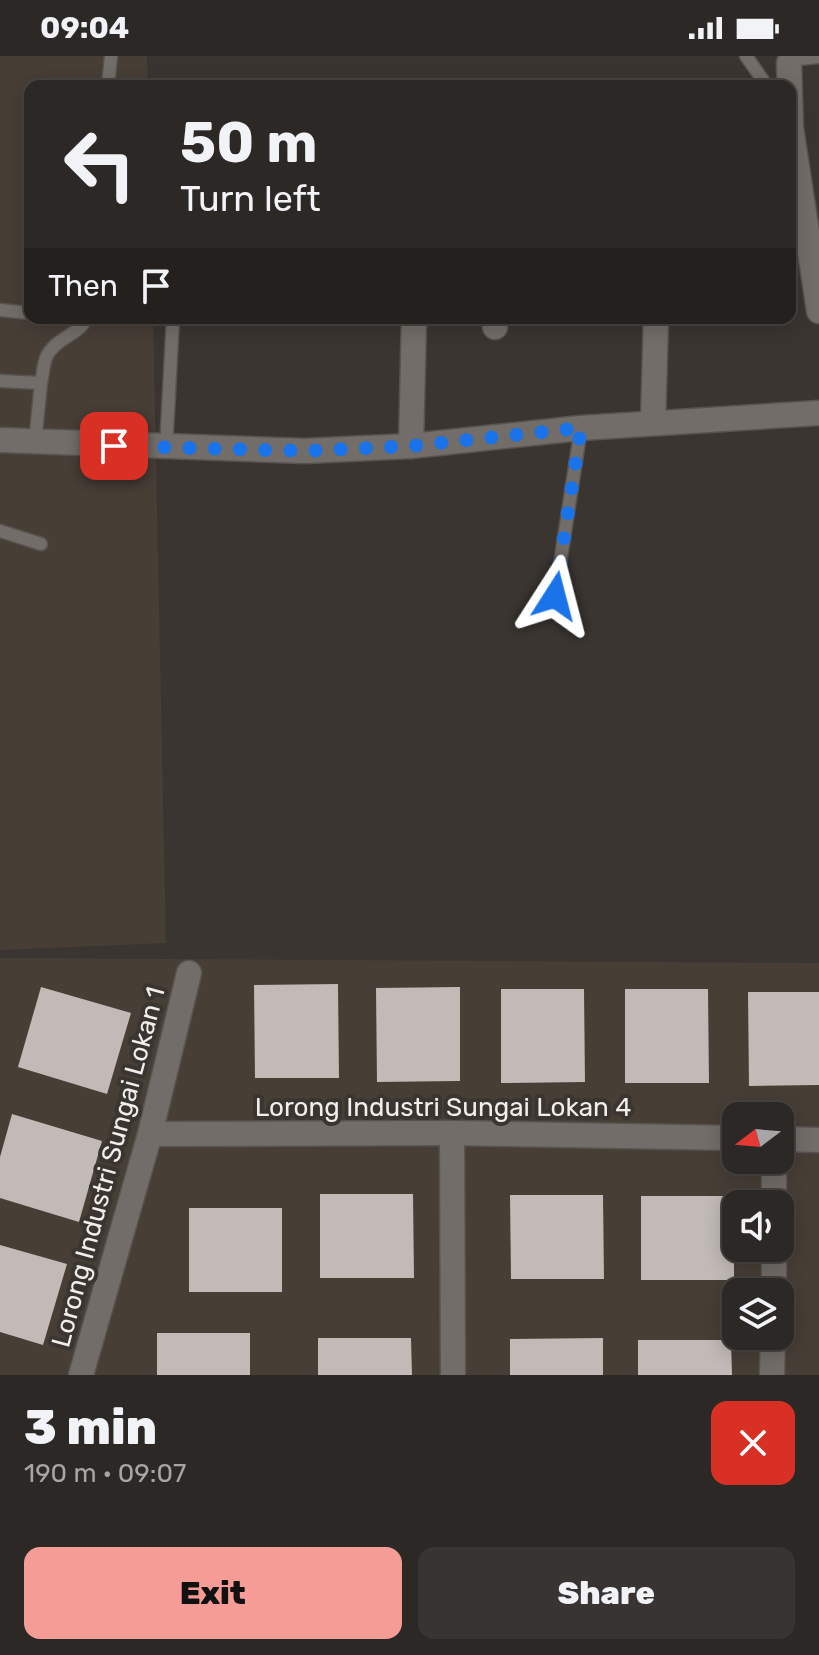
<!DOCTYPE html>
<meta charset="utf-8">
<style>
body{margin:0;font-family:Rubik,sans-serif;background:#383432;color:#f1f3f6;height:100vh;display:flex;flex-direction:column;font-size:30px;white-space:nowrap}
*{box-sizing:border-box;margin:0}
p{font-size:26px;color:#a6a6a7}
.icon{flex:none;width:44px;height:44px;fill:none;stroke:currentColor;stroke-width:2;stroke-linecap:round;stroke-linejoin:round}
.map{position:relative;height:1319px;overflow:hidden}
.panel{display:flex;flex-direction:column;background:#2c2825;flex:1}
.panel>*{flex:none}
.guide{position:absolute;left:24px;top:24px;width:772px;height:244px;border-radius:16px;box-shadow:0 4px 20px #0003,0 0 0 2px #484442;background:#2c2825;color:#f1f3f6;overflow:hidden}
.needle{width:52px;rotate:254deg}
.buttons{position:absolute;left:722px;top:1046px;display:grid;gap:16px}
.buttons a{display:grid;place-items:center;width:72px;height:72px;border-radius:16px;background:#2c2825;box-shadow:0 4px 20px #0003,0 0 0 2px #484442;font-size:40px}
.pin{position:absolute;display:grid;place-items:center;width:68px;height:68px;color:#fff;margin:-34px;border-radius:16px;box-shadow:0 4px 12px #0006}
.me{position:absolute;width:88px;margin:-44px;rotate:9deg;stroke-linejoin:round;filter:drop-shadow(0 0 6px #0008)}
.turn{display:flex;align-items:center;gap:28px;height:168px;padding:0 24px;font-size:36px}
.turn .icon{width:104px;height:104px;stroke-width:2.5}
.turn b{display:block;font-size:56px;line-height:68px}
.then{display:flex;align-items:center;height:76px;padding:0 24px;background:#0003;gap:16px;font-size:30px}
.round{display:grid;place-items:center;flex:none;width:84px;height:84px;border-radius:16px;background:#383432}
.overview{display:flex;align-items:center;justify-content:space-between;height:136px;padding:0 24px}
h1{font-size:48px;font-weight:800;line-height:60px}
.cta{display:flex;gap:16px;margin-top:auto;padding:16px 24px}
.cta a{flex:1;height:92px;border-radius:16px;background:#f59c96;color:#111;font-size:32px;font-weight:800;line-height:92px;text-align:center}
.cta a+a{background:#383432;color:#f1f3f6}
.status{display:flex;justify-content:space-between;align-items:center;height:56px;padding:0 40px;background:#2c2825;direction:ltr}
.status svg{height:22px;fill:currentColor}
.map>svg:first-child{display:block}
</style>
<div class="status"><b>09:04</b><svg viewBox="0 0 49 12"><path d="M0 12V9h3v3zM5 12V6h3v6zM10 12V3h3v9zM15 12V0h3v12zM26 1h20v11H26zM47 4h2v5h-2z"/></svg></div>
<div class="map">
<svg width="819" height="1319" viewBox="0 0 819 1319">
<rect width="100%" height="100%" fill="#3a3531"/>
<!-- built -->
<g fill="#473e36" fill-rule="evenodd">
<path d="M 0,0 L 147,0 L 148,30 L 30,30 L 30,262 L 153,262 L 166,887 L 0,894 Z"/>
<path d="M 0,902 L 819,907 L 819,1319 L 0,1319 ZM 736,1060 L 780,1060 L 780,1104 L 736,1104 ZM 736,1148 L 780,1148 L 780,1192 L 736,1192 ZM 736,1236 L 780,1236 L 780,1280 L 736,1280 Z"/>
</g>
<!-- building -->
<g fill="#c1bab6">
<path d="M 338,928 L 339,1022 L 255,1022 L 254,929 Z"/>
<path d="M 41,931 L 131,957 L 107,1038 L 18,1011 Z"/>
<path d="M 460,931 L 460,1025 L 377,1026 L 376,932 Z"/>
<path d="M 501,933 L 584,933 L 585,1026 L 501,1027 Z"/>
<path d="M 625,933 L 708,933 L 709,1027 L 625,1027 Z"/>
<path d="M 748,936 L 819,936 L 819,1029 L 749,1030 Z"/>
<path d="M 12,1058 L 102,1085 L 79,1166 L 0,1142 L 0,1101 Z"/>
<path d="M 320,1138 L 413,1138 L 414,1222 L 320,1222 Z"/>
<path d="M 510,1139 L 603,1139 L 604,1223 L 511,1223 Z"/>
<rect x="641" y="1140" width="93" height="84"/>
<rect x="189" y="1152" width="93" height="84"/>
<path d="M 0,1189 L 67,1208 L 43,1289 L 0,1276 Z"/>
<rect x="157" y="1277" width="93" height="42"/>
<path d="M 318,1282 L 411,1282 L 412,1319 L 318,1319 Z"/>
<path d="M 603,1282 L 603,1319 L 510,1319 L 510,1283 Z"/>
<path d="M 638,1284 L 731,1284 L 732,1319 L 638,1319 Z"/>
</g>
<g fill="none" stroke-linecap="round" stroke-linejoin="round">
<!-- lane casing -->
<g stroke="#575350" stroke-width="15">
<g id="lane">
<path d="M 746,0 L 767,30"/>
<path d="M 789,4 L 819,1"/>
<path d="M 108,30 L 111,0"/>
<path d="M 0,254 L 30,257"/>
<path d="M 0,325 L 41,327 C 43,319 43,310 46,302 C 54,282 78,280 87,262"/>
<path d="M 35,386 L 41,327"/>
<path d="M 166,393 L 173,262"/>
<path d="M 0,475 L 41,488"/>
<path d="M 555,540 L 581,372"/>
</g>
</g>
<!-- street casing -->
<g stroke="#575350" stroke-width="27">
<g id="street">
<path d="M 789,7 L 791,72 L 819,255"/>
<path d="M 495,271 L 495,262"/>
<path d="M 653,367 L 656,262"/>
<path d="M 0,384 L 305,395 L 411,390 L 581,372 L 819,357"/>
<path d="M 411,390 L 414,262"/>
<path d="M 452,1077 L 453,1319"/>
<path d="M 150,1078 L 452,1077 L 736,1082"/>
<path d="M 780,1083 L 819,1084"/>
<path d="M 774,1148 L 774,1104"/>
<path d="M 774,1236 L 774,1192"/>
<path d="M 81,1319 L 150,1078 L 189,917"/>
<path d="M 772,1319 L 773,1280"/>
</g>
</g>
<!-- lane -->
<use href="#lane" stroke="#726d68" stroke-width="12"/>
<!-- street -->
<use href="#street" stroke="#726d68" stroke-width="24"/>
</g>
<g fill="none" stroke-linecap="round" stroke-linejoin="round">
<!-- route -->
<path stroke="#1a73e8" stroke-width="14" stroke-dasharray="0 25.2" d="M 114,390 L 305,395 L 411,390 L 581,372 L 555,540"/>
</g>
<g text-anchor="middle" stroke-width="8" stroke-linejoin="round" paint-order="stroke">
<!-- street labels -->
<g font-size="26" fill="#f1eeeb" stroke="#3a3531">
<text x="443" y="1060">Lorong Industri Sungai Lokan 4</text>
<text transform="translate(108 1111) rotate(-75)" y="9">Lorong Industri Sungai Lokan 1</text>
</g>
</g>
</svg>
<div class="buttons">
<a><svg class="needle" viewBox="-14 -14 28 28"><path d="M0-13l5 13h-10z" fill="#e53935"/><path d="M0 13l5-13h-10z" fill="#a6a6a7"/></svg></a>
<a><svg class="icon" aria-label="sound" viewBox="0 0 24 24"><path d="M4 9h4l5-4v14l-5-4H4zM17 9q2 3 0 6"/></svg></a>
<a><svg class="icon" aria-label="layers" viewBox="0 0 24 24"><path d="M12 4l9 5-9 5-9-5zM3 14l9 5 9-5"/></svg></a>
</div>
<div class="pin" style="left:114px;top:390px;background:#d93025"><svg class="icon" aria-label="arrive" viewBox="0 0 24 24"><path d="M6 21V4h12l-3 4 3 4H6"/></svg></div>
<svg class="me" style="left:555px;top:540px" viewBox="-20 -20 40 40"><path d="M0-17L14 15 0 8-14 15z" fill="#1a73e8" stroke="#fff" stroke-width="4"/></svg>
<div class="guide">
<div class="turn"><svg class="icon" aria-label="left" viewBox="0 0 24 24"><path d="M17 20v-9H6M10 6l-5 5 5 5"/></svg><div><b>50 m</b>Turn left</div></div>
<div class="then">Then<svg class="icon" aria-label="arrive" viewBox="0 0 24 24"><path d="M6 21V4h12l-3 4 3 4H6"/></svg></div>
</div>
</div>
<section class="panel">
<div class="overview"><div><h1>3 min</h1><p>190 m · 09:07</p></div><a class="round" style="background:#d93025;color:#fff"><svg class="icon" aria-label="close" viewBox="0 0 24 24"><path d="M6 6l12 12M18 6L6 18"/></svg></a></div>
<div class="cta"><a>Exit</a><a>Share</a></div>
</section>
